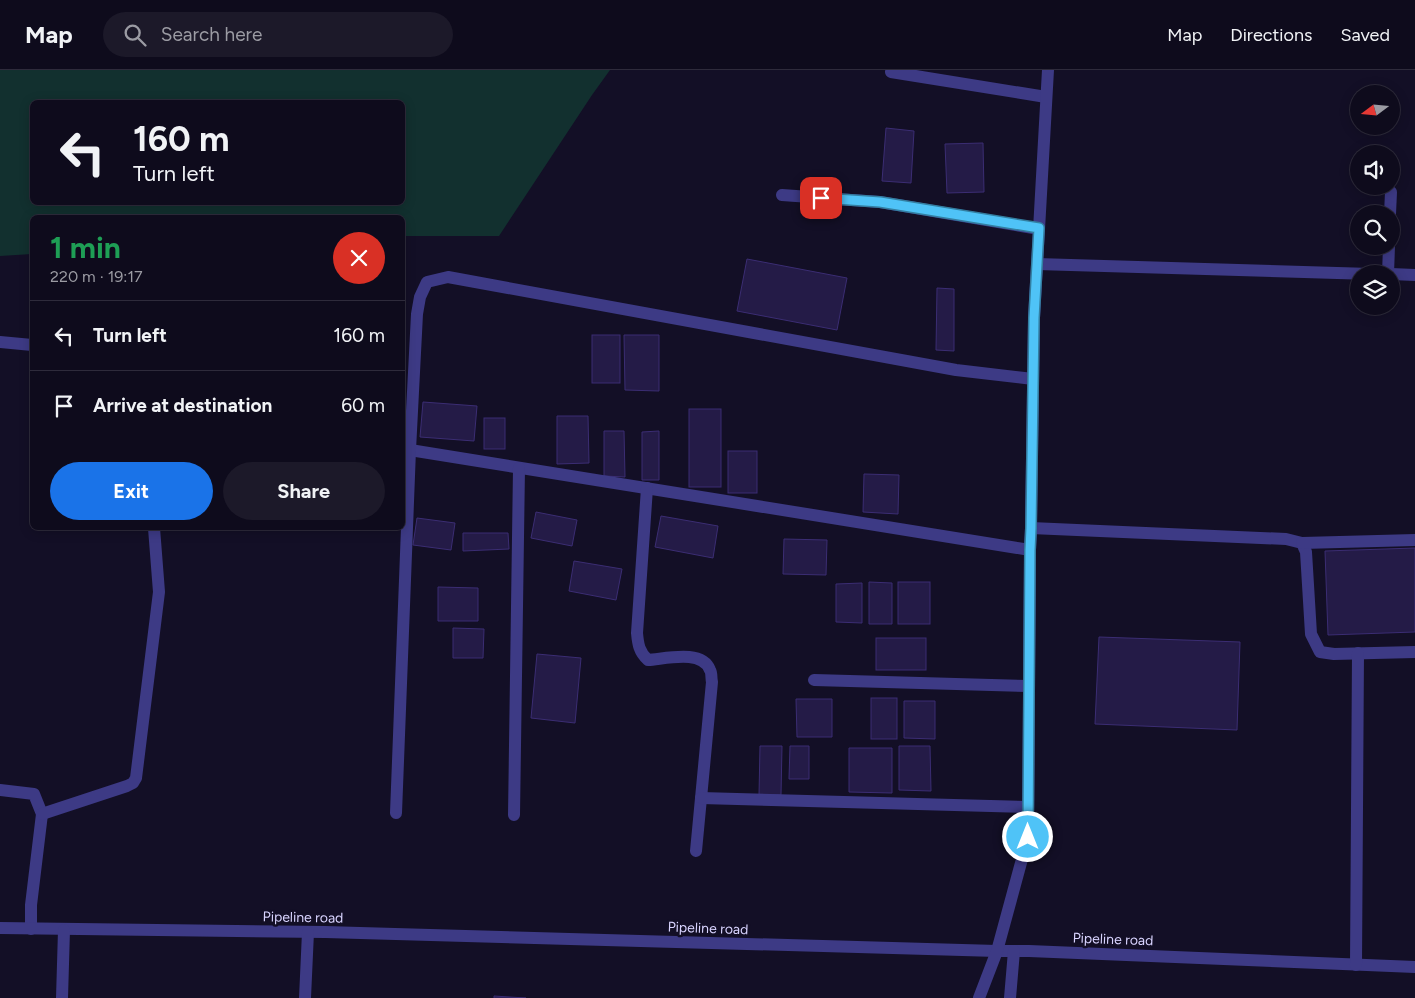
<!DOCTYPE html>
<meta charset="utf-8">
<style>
body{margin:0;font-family:Figtree,sans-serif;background:#1c1929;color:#f1f3f6;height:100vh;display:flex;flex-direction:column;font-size:19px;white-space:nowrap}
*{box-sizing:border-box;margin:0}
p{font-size:16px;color:#9b9ba3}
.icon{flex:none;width:28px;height:28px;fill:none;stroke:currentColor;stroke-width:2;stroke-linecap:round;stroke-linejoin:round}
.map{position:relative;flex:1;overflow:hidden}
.side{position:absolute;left:30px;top:145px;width:375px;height:315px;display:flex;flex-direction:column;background:#0e0b1c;border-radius:8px;box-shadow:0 2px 12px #0003,0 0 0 1px #2e2b3b}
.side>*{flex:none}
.hud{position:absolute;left:30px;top:30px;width:375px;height:105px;border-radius:8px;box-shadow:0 2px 12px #0003,0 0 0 1px #2e2b3b;background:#0e0b1c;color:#f1f3f6;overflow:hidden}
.needle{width:32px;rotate:254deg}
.buttons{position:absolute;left:1350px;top:15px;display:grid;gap:10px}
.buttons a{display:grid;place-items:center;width:50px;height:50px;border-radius:50%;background:#0e0b1c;box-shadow:0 2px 12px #0003,0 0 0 1px #2e2b3b;font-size:25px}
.pin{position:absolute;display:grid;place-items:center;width:42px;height:42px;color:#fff;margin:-21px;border-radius:10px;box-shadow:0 2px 8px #0006}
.me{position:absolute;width:55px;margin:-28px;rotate:0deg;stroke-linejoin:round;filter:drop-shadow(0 0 4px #0008)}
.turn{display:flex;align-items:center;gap:18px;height:105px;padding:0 20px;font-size:22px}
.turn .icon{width:65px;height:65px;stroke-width:2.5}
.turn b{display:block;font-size:35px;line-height:42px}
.round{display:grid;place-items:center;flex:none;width:52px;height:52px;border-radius:26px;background:#1c1929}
.overview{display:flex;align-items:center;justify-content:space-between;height:85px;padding:0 20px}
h1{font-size:30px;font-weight:700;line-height:38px;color:#1e9e55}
.cta{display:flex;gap:10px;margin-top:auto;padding:10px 20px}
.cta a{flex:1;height:58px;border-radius:30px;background:#1a73e8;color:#fff;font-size:20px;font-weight:700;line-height:58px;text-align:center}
.cta a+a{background:#1c1929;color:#f1f3f6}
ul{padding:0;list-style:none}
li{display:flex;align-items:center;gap:15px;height:70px;padding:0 20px;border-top:1px solid #2e2b3b}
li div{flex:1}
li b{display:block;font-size:19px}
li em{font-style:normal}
header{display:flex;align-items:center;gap:30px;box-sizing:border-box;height:70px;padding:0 25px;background:#0e0b1c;border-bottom:1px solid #2e2b3b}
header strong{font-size:24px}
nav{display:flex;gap:28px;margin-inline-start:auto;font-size:18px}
.search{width:350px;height:45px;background:#1c1929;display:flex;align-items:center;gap:12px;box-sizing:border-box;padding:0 18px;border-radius:28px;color:#9b9ba3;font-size:19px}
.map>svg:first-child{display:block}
</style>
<header>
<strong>Map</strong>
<div class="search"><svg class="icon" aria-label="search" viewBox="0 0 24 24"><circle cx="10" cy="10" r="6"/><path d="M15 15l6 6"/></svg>Search here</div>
<nav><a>Map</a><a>Directions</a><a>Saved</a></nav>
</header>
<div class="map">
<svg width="1415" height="928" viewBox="0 0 1415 928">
<rect width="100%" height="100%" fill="#130f26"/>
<!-- green -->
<path fill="#12302f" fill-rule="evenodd" d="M 0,0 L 610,0 L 592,25 L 499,166 L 403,166 L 402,148 L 32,148 L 32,184 L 0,186 ZM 32,32 L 402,32 L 402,132 L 32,132 Z"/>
<!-- building -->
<g fill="#241b47" stroke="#3b2d73">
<path d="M 886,58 L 914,61 L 911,113 L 882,111 Z"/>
<path d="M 983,73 L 984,122 L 947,123 L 945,74 Z"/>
<path d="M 747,189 L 847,208 L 837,260 L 737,241 Z"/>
<path d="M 937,218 L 954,219 L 954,281 L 936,280 Z"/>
<rect x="592" y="265" width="28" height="48"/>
<path d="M 624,265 L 659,265 L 659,321 L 625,320 Z"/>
<path d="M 423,332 L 477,336 L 474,371 L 420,367 Z"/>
<rect x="689" y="339" width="32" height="78"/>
<path d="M 557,346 L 588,346 L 589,393 L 557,394 Z"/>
<rect x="484" y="348" width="21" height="31"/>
<path d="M 604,361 L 624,361 L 625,407 L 604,406 Z"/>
<path d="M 659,361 L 659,410 L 642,410 L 642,362 Z"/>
<rect x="728" y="381" width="29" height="42"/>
<path d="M 864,404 L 899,405 L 898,444 L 863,442 Z"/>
<path d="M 536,442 L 577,450 L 572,476 L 531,468 Z"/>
<path d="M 661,446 L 718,456 L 713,488 L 655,477 Z"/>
<path d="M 417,448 L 455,453 L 451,480 L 413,475 Z"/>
<path d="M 463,463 L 508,463 L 509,479 L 463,481 Z"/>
<path d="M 784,469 L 827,470 L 826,505 L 783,504 Z"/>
<path d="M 1415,478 L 1415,562 L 1328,565 L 1325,481 Z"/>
<path d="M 574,491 L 622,499 L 616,530 L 569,521 Z"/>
<path d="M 869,512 L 892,513 L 892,554 L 869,554 Z"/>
<rect x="898" y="512" width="32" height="42"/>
<path d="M 862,513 L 862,553 L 836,552 L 836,514 Z"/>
<path d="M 438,517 L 478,518 L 478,551 L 438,551 Z"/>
<path d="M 453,558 L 484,559 L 483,588 L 453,588 Z"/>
<path d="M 1099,567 L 1240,572 L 1237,660 L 1095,654 Z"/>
<rect x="876" y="568" width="50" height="32"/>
<path d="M 537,584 L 581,588 L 575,653 L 531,648 Z"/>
<rect x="871" y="628" width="26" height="41"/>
<path d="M 796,629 L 832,629 L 832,667 L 797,667 Z"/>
<path d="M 904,631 L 935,631 L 935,669 L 904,668 Z"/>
<path d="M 760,676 L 782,676 L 781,725 L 759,725 Z"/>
<path d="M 790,676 L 809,676 L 809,709 L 789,709 Z"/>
<path d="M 899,676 L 930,676 L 931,721 L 899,720 Z"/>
<path d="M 849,678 L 892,678 L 892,723 L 849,722 Z"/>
<path d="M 494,926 L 526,928 L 494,928 Z"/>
</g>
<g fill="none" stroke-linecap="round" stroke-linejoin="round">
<!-- minor -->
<g stroke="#3d3a85" stroke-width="12">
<path d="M 891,2 L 1046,27"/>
<path d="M 782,125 L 880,132 L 1039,159"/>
<path d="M 1390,144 L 1391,122"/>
<path d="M 1037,194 L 1371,204"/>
<path d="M 1388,204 L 1389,176"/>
<path d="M 1391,204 L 1415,205"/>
<path d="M 0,272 L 32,275"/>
<path d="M 410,380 L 1030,480"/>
<path d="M 647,418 L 637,563 C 638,574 639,582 648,590 C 665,589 702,579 710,600 C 712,603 711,608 712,612 L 696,781"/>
<path d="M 1031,458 L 1286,469 L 1302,473 L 1306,482 L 1311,564 L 1320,582 L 1334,584 L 1415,582"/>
<path d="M 1302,473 L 1415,470"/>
<path d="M 814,610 L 1029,616"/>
<path d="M 0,720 L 34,724 L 42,744 L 31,835 L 31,859"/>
<path d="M 701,728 L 1028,737"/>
<path d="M 396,743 L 410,380 L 417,244 L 420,227 L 427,212 L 448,207 L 956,300 L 1033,309"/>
<path d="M 42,744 L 127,716 L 133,713 L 136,708 L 159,522 L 154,458"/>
<path d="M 514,745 L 519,398"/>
<path d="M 0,858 L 325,862 L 997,881 L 1029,881 L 1415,897"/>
<path d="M 1356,895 L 1358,583"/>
<path d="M 62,928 L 64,860"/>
<path d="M 305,928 L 308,862"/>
<path d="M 979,928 L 997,881 L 1028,767 L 1030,480 L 1031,458 L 1034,248 L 1048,0"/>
<path d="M 1010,928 L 1014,881"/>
</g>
</g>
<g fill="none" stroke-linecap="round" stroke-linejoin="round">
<!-- route casing -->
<g stroke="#337fa1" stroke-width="12">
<path id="route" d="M 821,128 L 880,132 L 1039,158 L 1034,248 L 1031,458 L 1030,480 L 1028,767"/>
</g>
<!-- route -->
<use href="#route" stroke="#4fc3f7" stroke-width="9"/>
</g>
<g text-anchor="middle" stroke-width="5" stroke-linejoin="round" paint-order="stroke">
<!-- street labels -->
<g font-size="14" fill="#d9d4ff" stroke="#130f26">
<text transform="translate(303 847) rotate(1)" y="5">Pipeline road</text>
<text transform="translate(708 858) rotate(2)" y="5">Pipeline road</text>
<text transform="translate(1113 869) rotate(2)" y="5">Pipeline road</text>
</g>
</g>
</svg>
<div class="buttons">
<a><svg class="needle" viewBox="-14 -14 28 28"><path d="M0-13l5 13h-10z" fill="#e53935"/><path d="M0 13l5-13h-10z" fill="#9b9ba3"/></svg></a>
<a><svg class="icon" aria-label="sound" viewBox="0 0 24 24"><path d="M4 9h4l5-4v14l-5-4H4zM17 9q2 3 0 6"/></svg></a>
<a><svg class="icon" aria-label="search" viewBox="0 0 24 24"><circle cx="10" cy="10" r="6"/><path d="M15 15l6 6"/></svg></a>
<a><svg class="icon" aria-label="layers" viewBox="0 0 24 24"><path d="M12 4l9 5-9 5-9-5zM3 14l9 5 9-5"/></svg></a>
</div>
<div class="pin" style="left:821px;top:128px;background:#d93025"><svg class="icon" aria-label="arrive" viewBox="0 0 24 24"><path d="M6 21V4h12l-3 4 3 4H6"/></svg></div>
<svg class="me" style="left:1028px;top:767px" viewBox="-20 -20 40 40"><circle r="17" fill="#4fc3f7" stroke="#fff" stroke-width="3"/><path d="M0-11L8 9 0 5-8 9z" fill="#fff"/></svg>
<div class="hud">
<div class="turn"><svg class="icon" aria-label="left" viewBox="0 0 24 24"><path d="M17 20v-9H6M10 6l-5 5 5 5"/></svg><div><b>160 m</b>Turn left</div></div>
</div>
<section class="side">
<div class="overview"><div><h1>1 min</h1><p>220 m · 19:17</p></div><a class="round" style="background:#d93025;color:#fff"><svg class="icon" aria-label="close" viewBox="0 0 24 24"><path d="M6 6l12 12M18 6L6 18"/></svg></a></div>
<ul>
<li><svg class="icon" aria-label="left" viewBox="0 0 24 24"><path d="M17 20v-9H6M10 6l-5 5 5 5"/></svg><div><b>Turn left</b></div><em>160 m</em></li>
<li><svg class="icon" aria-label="arrive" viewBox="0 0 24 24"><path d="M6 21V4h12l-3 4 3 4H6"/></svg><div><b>Arrive at destination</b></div><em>60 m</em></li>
</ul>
<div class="cta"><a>Exit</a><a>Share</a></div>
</section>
</div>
